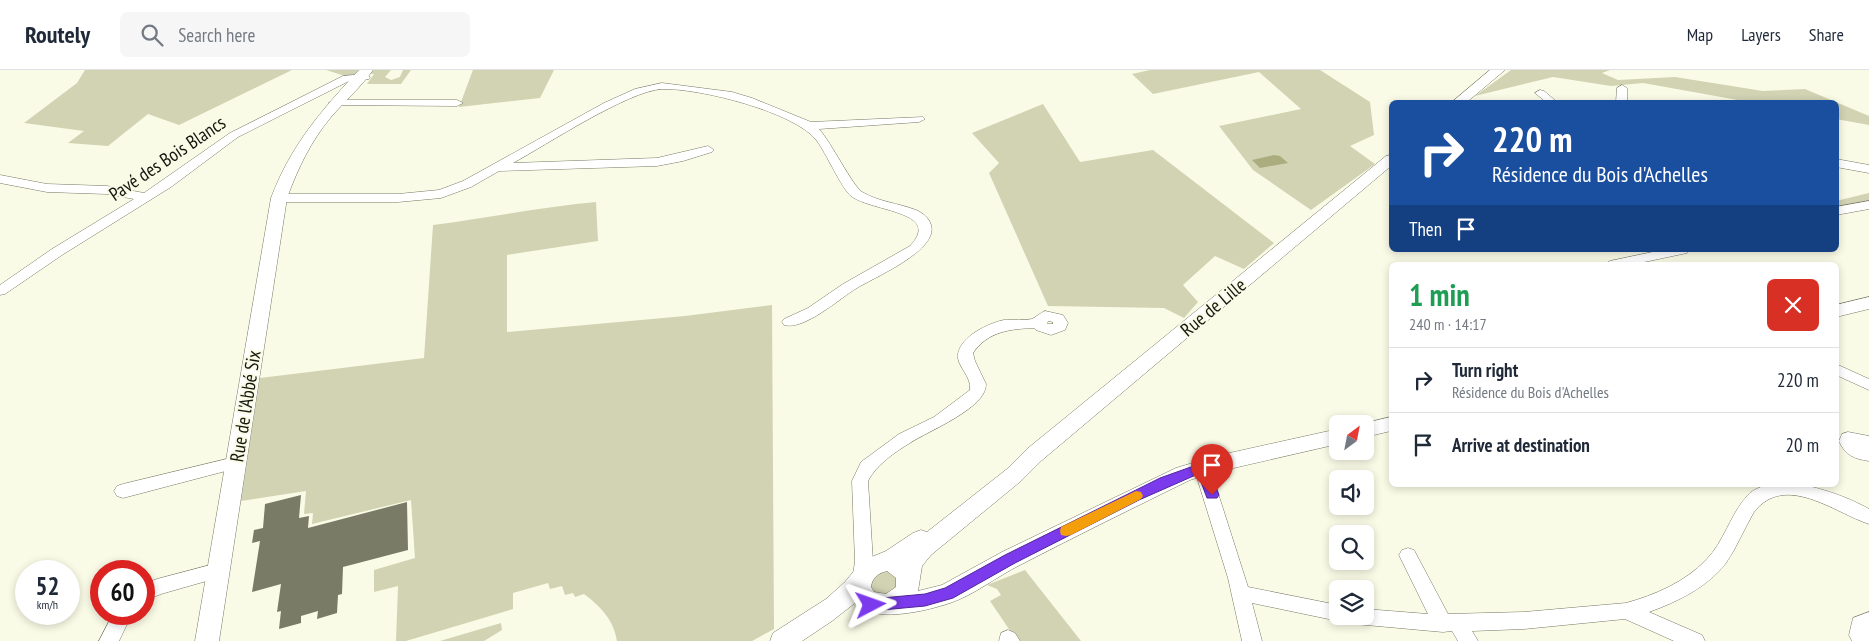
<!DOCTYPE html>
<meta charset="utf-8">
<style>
body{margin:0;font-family:"PT Sans Narrow",sans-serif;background:#f6f6f7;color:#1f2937;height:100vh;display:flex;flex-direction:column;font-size:19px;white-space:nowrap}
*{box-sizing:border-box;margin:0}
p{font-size:16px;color:#747a83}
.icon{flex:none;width:28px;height:28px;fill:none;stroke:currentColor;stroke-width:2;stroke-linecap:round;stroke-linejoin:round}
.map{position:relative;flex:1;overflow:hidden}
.drawer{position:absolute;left:1389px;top:192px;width:450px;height:225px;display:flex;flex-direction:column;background:#fff;border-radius:8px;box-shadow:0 2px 8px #0003}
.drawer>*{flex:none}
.banner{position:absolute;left:1389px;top:30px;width:450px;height:152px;border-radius:8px;box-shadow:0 2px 8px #0003;background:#1a4fa0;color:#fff;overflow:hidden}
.needle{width:32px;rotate:32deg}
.tools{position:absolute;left:1329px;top:345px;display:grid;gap:10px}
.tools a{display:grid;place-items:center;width:45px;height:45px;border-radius:8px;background:#fff;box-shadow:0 2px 8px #0003;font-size:25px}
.speed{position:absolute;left:15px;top:490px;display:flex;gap:10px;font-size:25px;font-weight:700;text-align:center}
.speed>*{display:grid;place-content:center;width:65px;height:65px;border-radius:50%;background:#fff;box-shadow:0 2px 8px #0003;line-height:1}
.speed small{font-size:12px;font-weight:400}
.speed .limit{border:8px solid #d22;background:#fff;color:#111}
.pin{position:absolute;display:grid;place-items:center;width:42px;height:42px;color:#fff;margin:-51px -21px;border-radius:50% 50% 50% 0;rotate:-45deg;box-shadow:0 0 5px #0007}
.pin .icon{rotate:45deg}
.me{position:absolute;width:55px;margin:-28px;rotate:86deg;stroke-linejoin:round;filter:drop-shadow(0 0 4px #0008)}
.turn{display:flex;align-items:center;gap:18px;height:105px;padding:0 20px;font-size:22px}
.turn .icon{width:65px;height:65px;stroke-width:2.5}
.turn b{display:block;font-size:35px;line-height:42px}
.then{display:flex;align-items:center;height:48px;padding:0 20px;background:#0003;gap:10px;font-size:19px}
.round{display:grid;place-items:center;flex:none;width:52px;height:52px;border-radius:8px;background:#f6f6f7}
.headline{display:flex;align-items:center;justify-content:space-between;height:85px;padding:0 20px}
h1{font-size:30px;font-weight:600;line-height:38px;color:#1e9e55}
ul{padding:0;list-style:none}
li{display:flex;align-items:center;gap:15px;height:65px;padding:0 20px;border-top:1px solid #e0e1e3}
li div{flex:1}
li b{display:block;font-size:19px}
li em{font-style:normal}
header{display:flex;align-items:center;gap:30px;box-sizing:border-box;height:70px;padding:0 25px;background:#fff;border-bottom:1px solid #e0e1e3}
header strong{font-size:24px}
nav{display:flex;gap:28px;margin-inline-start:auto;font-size:18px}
.search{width:350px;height:45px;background:#f6f6f7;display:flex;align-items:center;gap:12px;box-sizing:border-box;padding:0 18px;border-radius:8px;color:#747a83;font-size:19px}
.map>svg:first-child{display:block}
</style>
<header>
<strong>Routely</strong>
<div class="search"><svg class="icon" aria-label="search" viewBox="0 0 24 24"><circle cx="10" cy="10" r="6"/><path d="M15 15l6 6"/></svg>Search here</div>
<nav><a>Map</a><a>Layers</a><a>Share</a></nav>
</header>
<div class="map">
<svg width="1869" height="571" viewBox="0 0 1869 571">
<rect width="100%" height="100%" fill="#fafbe6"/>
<!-- green -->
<g fill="#d2d3b3">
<path d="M 85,0 L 292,0 L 179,55 L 148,44 L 108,76 L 68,73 L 84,61 L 24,53 L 77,13 Z"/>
<path d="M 326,0 L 391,0 L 385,7 L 391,10 L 400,7 L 403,0 L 411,0 L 401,14 L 367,14 L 374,4 L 359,3 L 345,6 Z"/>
<path d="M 473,0 L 554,0 L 540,28 L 459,37 Z"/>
<path d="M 1150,0 L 1320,0 L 1370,32 L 1374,65 L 1350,76 L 1375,94 L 1311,140 L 1253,100 L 1219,56 L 1301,39 L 1259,2 L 1153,24 L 1132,4 Z"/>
<path d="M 1511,0 L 1610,0 L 1602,3 L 1618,10 L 1675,7 L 1763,21 L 1805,19 L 1869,46 L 1869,55 L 1836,49 L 1836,32 L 1749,32 L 1643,13 L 1611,16 L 1553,7 L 1475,26 Z"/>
<path d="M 1043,34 L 1080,92 L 1153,80 L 1274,173 L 1244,199 L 1215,186 L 1183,215 L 1198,232 L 1184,248 L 1164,238 L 1048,236 L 989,103 L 999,93 L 972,63 Z"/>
<path d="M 1869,123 L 1869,132 L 1836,139 L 1836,131 Z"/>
<path d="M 596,132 L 598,171 L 507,185 L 507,262 L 685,246 L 772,235 L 774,559 L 752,571 L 617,571 C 614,550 600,536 584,524 L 575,527 L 573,523 L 565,525 L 562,516 L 550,519 L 548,513 L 513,523 L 513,539 L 406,571 L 396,571 L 398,516 L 374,522 L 374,500 L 415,488 L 411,430 L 312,454 L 313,443 L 304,444 L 306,421 L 241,431 L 260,308 L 424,288 L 433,155 C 487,148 541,137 596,132 Z"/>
<path d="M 886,500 L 897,504 L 898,523 L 875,527 L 868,511 Z"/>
<path d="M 1025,500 L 1081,571 L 1017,571 L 990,531 L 1001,525 L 997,519 L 987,515 Z"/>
<path d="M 501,553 L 502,560 L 484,571 L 440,571 Z"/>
</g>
<!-- water -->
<path fill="#acad7e" d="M 1274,85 L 1280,86 L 1288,93 L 1260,98 L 1252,90 Z"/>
<!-- building -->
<path fill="#7a7b67" d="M 301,425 L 299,448 L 309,446 L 308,458 L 407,432 L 408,480 L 343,497 L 342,524 L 338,525 L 337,543 L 317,549 L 318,541 L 301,546 L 301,553 L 279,559 L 281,541 L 277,542 L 281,514 L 252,522 L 260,471 L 252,473 L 254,460 L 263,458 L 265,434 Z"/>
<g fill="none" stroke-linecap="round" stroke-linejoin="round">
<!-- minor casing -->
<g stroke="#777864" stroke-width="1">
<g id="minor">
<path d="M 365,4 L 370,7 L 369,9 L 349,11 L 238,67 L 171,117 L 62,185 L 5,224 L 0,225 L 0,215 L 52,179 L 134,129 L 107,124 L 47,122 L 0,113 L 0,105 L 47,114 L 107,116 L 144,123 L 230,63 L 343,6 Z"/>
<path d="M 662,13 L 732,22 L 752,28 L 811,52 L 923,47 L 925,49 L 919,52 L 819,59 C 831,72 852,115 862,122 C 879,132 898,133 916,140 C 923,143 929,148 931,155 C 939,180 875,207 857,218 C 840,228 804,261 784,255 L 782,252 L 784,249 L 808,238 L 843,214 L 910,176 C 943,141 872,142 851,126 C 842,119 826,83 817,71 C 796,42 699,18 662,19 C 628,21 546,75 513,93 L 657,88 L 708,76 L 714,80 L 712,82 L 683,91 L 657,96 L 499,101 L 471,117 L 441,128 L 398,132 L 279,132 L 273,128 L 279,124 L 398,124 L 439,120 L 463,111 L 604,33 L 635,19 Z"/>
<path d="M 1622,15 L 1627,18 L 1627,32 L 1616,32 L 1617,18 Z"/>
<path d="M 1540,20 L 1544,21 L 1557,32 L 1546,32 L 1535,23 Z"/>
<path d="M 335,30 L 457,30 L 463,33 L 457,36 L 331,35 L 329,33 Z"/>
<path d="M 1836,89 L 1869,95 L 1869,103 L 1836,97 Z"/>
<path d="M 1869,131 L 1869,139 L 1836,145 L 1836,137 Z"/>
<path d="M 1662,180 L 1689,180 L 1687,183 L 1630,195 L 1603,195 L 1610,191 Z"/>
<path d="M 1045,241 L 1063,245 L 1068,253 L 1065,260 L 1051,265 L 1036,260 L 1034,258 C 1011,259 988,261 973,283 L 975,291 L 986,314 C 987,338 928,361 910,373 C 895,382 876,395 868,411 L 873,492 L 869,509 L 862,512 L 855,509 L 853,504 L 855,492 L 852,411 L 861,392 L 899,364 L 934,347 L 970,320 C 972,306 956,296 958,284 C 961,266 989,253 1004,250 C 1013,249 1023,251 1032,249 C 1036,247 1040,243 1045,241 ZM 1048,251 L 1053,252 L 1053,254 L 1047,254 Z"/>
<path d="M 1836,294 L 1869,309 L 1869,320 L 1836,305 Z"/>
<path d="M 1848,362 L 1869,366 L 1869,391 C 1854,389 1845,385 1839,371 L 1842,364 Z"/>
<path d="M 235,387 L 241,389 L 243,393 L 241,397 L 123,428 L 117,426 L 114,421 L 117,416 L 123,414 Z"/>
<path d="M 1202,392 L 1208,393 L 1210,398 L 1248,517 L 1338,535 L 1338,546 L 1365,546 L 1365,539 L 1428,544 L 1399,485 L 1402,480 L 1408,478 L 1414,480 L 1448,544 L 1524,542 L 1626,533 C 1655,525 1685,512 1706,490 C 1724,472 1730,445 1747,426 C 1773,398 1841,423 1869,439 L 1869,454 C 1835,443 1785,402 1754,442 C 1744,459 1737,477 1726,493 C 1708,517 1677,532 1649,542 L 1702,565 L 1705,571 L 1674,571 L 1625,549 L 1524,559 L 1472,561 L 1478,571 L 1458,571 L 1452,561 L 1443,562 L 1355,554 L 1348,552 L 1346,547 L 1338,551 L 1252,533 L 1262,571 L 1242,571 L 1228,508 L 1194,398 L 1196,393 Z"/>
<path d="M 218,493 L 224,496 L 227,501 L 224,506 L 161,524 L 144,531 L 144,514 L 157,509 Z"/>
<path d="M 1869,542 L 1869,571 L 1852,571 L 1849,565 L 1853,548 Z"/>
<path d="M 113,544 L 132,544 L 119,571 L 99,571 Z"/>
<path d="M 1008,560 L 1015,563 L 1020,571 L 999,571 L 1001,563 Z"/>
</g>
</g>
<!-- major casing -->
<g stroke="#777864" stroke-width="1">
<g id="major">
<path d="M 359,0 L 373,0 C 361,17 345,31 331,47 C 311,71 298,98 287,128 L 219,571 L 195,571 L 271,128 C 291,75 321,41 359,0 Z"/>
<path d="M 1490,0 L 1505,0 L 1467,32 L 1452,32 Z"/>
<path d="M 1391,85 L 1391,96 L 1041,391 L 1021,411 L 931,485 L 922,496 L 918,521 L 942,515 L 1002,482 L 1176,398 L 1216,386 L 1338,359 L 1338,374 L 1216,402 L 1190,410 C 1133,438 1076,466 1020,495 C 996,507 974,525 950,533 C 926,541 874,554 855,533 L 832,551 L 802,571 L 770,571 L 773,563 L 826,529 L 845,512 L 862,491 L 886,481 L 913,463 L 921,460 L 927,462 L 1007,399 L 1027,379 L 1386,86 ZM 887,501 L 896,508 L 896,517 L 886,524 L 874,522 L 871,517 C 872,508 878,503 887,501 Z"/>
<path d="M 1869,227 L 1869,239 L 1836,247 L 1836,235 Z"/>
<path d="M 1391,347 L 1391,361 L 1365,367 L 1365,354 L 1361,354 Z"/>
</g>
</g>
<!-- minor -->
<use href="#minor" fill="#fff" fill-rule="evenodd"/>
<!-- major -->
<use href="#major" fill="#fff" fill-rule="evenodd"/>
</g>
<!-- route -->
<path fill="#7c3aed" stroke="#51269a" d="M 1202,393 L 1207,394 L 1209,398 L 1219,425 L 1217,428 L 1207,428 L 1198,404 L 1139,430 L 1015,493 L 953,528 L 925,536 L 871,541 L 866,539 L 864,535 L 866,530 L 871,529 L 925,524 L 945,518 L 1005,485 L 1130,423 L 1160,408 Z"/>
<!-- slow -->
<path fill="#f59e0b" d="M 1136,421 L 1141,422 L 1143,426 L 1141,429 L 1071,465 L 1066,466 L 1061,465 L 1060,461 L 1061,457 Z"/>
<g text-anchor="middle" stroke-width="4" stroke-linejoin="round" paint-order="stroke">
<!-- street labels -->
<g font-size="19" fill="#15160e" stroke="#fafbe6">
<text transform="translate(167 88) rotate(-34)" y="7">Pavé des Bois Blancs</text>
<text transform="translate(1213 237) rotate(-40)" y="7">Rue de Lille</text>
<text transform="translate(245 336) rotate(-81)" y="7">Rue de l'Abbé Six</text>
</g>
</g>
</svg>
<div class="tools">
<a><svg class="needle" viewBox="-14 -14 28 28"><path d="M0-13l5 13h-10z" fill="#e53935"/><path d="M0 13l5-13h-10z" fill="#747a83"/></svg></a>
<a><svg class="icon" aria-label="sound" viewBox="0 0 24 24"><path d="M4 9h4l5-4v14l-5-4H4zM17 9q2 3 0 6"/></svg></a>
<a><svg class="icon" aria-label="search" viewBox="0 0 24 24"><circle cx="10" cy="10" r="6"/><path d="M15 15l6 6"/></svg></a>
<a><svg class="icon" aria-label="layers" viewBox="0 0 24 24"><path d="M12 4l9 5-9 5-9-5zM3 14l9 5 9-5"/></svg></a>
</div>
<div class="speed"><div>52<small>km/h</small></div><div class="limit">60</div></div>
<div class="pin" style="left:1212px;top:425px;background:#d93025"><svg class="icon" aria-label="arrive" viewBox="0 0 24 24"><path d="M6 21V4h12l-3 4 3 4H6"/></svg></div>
<svg class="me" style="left:871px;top:535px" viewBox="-20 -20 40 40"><path d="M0-17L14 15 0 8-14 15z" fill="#7c3aed" stroke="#fff" stroke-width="4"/></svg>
<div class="banner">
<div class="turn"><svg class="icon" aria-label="right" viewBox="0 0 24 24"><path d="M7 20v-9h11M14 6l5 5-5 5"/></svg><div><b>220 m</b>Résidence du Bois d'Achelles</div></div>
<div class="then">Then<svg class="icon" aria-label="arrive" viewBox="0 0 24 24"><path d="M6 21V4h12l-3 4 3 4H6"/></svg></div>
</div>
<section class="drawer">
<div class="headline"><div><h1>1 min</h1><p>240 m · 14:17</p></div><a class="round" style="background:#d93025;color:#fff"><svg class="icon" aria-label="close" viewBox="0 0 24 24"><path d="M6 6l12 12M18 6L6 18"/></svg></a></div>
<ul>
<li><svg class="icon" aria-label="right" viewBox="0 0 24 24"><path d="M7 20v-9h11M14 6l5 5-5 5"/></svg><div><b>Turn right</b><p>Résidence du Bois d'Achelles</p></div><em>220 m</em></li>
<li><svg class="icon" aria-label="arrive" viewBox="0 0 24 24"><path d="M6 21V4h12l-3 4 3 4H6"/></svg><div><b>Arrive at destination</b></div><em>20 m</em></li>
</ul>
</section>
</div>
